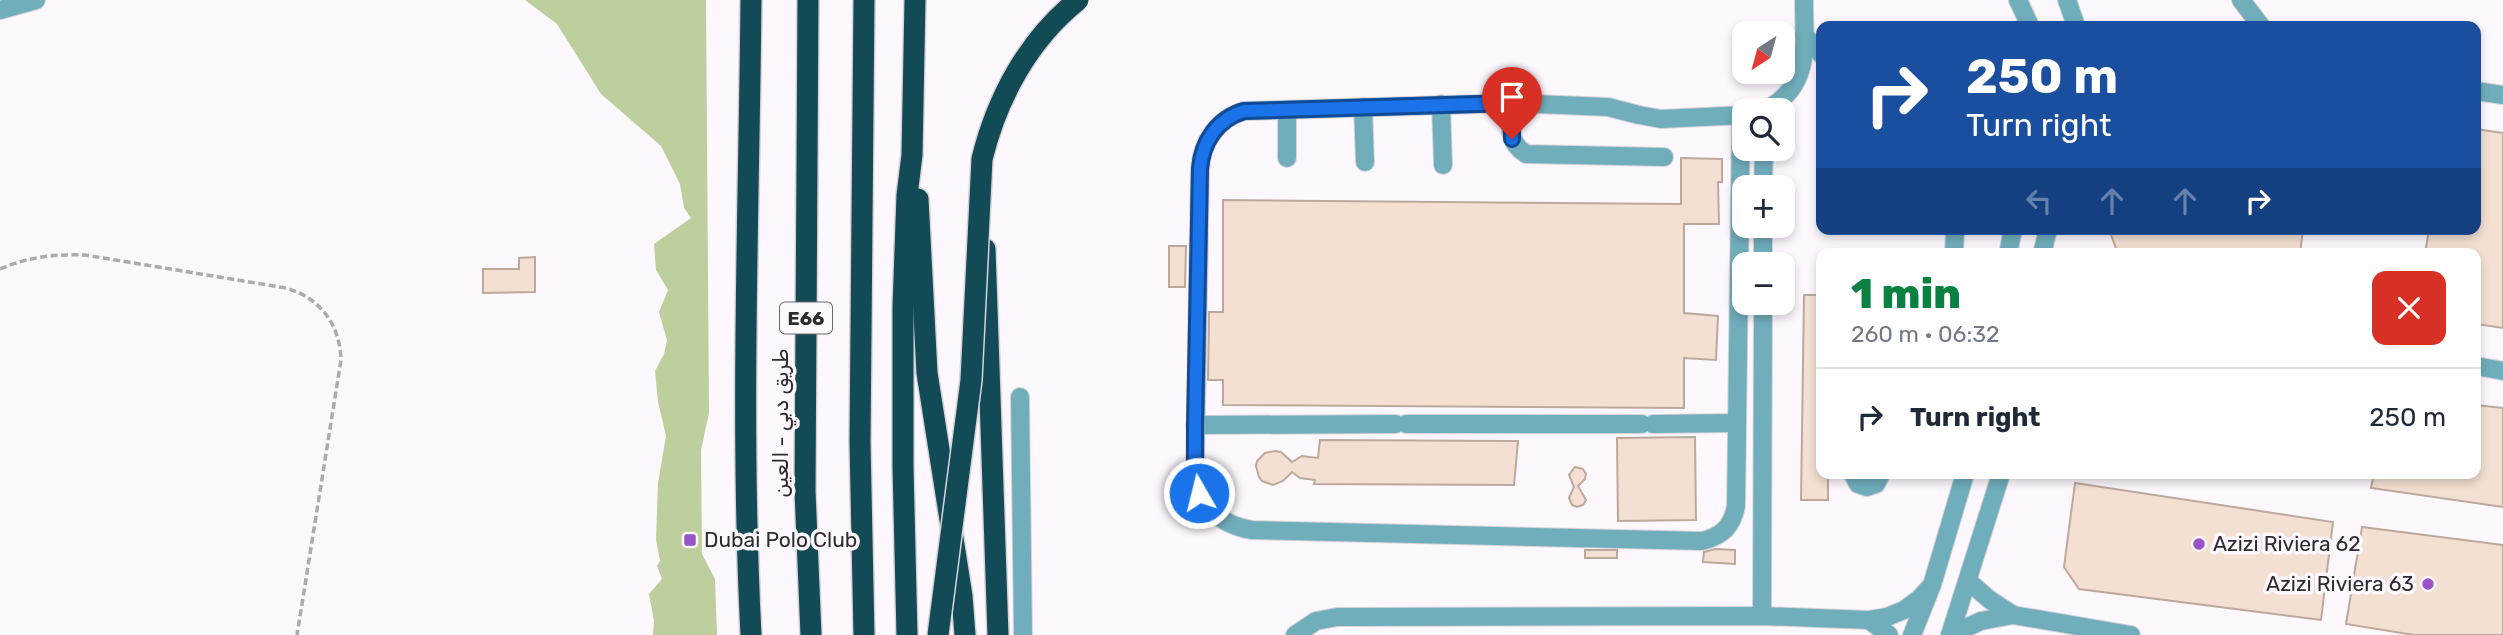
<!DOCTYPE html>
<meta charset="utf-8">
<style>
body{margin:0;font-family:Rubik,"Noto Naskh Arabic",sans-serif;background:#f2f2f3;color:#1f2937;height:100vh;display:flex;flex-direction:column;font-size:26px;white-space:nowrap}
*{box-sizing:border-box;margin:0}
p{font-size:23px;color:#747a83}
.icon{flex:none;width:38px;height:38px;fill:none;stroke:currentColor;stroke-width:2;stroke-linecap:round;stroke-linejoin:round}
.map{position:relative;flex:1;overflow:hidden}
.sheet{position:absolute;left:1816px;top:248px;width:665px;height:231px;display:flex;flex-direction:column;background:#fff;border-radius:14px;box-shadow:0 4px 10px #0003}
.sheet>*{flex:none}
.top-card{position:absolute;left:1816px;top:21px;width:665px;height:214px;border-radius:14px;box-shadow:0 4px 10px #0003;background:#1a4fa0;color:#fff;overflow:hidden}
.needle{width:46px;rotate:216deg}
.buttons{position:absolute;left:1732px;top:21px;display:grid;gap:14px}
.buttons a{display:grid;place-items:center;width:63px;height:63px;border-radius:14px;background:#fff;box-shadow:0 4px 10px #0003;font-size:35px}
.pin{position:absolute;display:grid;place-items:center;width:60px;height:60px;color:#fff;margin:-72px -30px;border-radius:50% 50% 50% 0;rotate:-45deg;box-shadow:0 0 7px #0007}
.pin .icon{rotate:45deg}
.me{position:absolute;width:77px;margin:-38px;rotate:352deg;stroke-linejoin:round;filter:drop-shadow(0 0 5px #0008)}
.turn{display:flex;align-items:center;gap:24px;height:147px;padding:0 35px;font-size:32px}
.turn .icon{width:91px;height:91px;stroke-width:2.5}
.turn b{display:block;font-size:49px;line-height:60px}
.lanes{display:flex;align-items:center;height:66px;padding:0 35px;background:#0003;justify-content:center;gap:35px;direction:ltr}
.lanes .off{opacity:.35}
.round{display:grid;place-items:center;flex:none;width:74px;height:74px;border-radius:14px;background:#f2f2f3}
.summary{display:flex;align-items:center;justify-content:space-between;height:119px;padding:0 35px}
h1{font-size:42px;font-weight:800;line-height:52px;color:#0b8043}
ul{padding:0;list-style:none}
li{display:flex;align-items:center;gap:21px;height:98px;padding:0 35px;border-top:2px solid #e0e1e3}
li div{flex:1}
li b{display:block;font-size:26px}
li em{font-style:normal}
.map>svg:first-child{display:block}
</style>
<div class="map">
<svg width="2503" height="635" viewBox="0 0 2503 635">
<rect width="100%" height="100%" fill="#fdf7fe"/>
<!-- green -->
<path fill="#bdcf9d" d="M 525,0 L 706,0 L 709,413 L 701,450 L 702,554 L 715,579 L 717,635 L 653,635 L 654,621 L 649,594 L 662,579 L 657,566 L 660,561 L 656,539 L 658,483 L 666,436 L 658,402 L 655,371 L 664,354 L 667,340 L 659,312 L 668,290 L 656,270 L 654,244 L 691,218 L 684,208 L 680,184 L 661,146 L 601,94 L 557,24 Z"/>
<!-- building -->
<g fill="#f4e0d3" stroke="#bca99c" stroke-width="2">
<path d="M 2476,129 L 2503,133 L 2503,328 L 2476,324 L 2476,254 L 2425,254 L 2429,229 L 2476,229 Z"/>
<path d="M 1681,158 L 1722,159 L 1722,182 L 1718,182 L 1719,224 L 1684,224 L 1684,313 L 1718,316 L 1716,360 L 1684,358 L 1684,408 L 1223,405 L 1223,380 L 1208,380 L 1209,312 L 1223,312 L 1223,200 L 1681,204 Z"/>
<path d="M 2109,229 L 2303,229 L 2300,254 L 2118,254 Z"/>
<path d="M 1169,246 L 1186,246 L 1185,287 L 1169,287 Z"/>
<path d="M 535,257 L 535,292 L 483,293 L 483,269 L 519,269 L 519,258 Z"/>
<path d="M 1804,295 L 1822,295 L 1822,474 L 1828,474 L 1828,500 L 1801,500 Z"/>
<path d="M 2476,405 L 2503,408 L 2503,507 L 2371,488 L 2374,474 L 2476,474 Z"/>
<path d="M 1695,437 L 1696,520 L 1618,521 L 1617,438 Z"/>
<path d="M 1320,440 L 1518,441 L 1514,485 L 1314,484 L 1315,480 L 1300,478 L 1292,472 L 1283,481 L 1273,485 L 1262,481 L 1259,477 L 1256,466 L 1257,461 L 1265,453 L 1275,451 L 1281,452 L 1292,462 L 1302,456 L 1318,458 Z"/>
<path d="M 1575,467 L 1583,469 L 1586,474 L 1585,479 L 1578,486 L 1586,500 L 1583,505 L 1577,507 L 1572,505 L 1569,498 L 1574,487 L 1569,475 Z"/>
<path d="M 2075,483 L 2333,522 L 2321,620 L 2079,589 L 2064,567 Z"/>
<path d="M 2362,527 L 2503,545 L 2503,635 L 2414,635 L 2346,624 Z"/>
<path d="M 1715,549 L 1735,550 L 1735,564 L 1703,562 L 1704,552 Z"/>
<rect x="1585" y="550" width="32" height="8"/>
</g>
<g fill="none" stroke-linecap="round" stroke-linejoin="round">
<!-- minor casing -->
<g stroke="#d8d2d9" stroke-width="20">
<g id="minor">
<path d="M 2018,0 L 2030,26"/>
<path d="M 2067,0 L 2076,26"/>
<path d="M 2241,0 L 2261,26"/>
<path d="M 0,10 L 36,0"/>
<path d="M 1804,35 L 1822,55"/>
<path d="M 2476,91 L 2503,95"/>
<path d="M 1512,103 C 1511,123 1506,142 1526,154 L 1664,157"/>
<path d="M 1441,104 L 1443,165"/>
<path d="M 1363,107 L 1365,162"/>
<path d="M 1287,110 L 1287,158"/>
<path d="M 1765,110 C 1812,87 1804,45 1804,0"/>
<path d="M 1741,115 L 1736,506 C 1732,527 1722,536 1702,541 L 1252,530 C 1219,525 1199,504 1195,471 L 1200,169 C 1202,142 1217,119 1244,111 L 1512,103 L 1608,107 L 1639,115 L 1661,119 L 1745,115"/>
<path d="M 1763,187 L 1764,149"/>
<path d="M 1954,254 L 1955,229"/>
<path d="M 2008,254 L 2013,229"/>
<path d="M 2042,254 L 2048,229"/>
<path d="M 1763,264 L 1763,226"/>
<path d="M 2476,366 L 2503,371"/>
<path d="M 1020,397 L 1023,635"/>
<path d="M 1406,424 L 1642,424"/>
<path d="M 1653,424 L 1737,423"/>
<path d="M 1195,425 L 1396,424"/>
<path d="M 1853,474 L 1858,484 L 1867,487 L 1876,484 L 1881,474"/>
<path d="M 1968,581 L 1990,600 L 2013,615"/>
<path d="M 1762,616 L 1763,303"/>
<path d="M 1869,620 L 1889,635"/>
<path d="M 1295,635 L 1316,621 L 1337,617 L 1762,616 L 1869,620 L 1887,617 L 1904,610 L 1919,599 L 1932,585"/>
<path d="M 1912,635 L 1932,585 L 1965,474"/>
<path d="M 1950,635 L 1981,621 L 2013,615 L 2131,635"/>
<path d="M 1950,635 L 2001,474"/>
</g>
</g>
<!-- highway casing -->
<g stroke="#d8d2d9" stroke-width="24">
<g id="highway">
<path d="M 808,0 L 805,491 L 811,635"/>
<path d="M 918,199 L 927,373 L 962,596 L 965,635"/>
<path d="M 985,249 L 998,635"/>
<path d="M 751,635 C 740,424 749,211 751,0"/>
<path d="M 864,635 L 860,442 L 864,0"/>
<path d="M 907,635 L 903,467 L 903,307 L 907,195 L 912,155 L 915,0"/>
</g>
</g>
<!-- path -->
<path stroke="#aea8af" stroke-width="3.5" stroke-dasharray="7 3.5" stroke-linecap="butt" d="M 0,269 C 28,257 54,254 85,255 L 286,288 C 320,298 340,324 341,360 L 297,635"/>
<!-- minor -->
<use href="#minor" stroke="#70aebb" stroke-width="18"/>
<!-- highway -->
<use href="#highway" stroke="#124b56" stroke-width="21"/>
<!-- highway-bridge casing -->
<g stroke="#d8d2d9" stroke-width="24" stroke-linecap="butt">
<path id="highway-bridge" d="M 938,635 L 971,380 L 982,159 C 997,98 1028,40 1078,0"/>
</g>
<!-- highway-bridge -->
<use href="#highway-bridge" stroke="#124b56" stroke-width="21"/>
</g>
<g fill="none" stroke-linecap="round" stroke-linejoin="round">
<!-- route casing -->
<g stroke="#114b97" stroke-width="18">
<path id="route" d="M 1199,493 L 1195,471 L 1195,425 L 1200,169 C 1202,142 1217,119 1244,111 L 1512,103 L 1512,139"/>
</g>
<!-- route -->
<use href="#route" stroke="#1a73e8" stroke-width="12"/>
</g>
<!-- markers -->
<g fill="#9754c9" stroke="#fdf7fe" stroke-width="2.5">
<rect x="683" y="533" width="14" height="14" rx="3.5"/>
<circle cx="2199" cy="544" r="7"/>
<circle cx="2428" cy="584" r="7"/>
</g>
<g text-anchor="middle" stroke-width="7" stroke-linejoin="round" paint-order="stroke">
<!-- shield labels -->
<rect fill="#fdf7fe" stroke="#6e686e" stroke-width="2" x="780" y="302.5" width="52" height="31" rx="5"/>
<g font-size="19" font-weight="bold" fill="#302a30">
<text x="806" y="325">E66</text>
</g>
<!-- street labels -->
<g font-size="21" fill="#302a30" stroke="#fdf7fe">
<text transform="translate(781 423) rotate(-90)" y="7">طريق دبي - العين</text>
</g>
<!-- poi labels -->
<g font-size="21" fill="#302a30" stroke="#fdf7fe" text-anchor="start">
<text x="704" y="547">Dubai Polo Club</text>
<text x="2213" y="551">Azizi Riviera 62</text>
<text x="2414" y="591" text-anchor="end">Azizi Riviera 63</text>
</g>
</g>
</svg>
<div class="buttons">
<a><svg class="needle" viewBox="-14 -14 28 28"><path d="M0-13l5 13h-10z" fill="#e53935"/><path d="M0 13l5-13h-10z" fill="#747a83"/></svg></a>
<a><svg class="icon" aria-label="search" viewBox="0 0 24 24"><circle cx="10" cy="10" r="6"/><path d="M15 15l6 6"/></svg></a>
<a>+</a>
<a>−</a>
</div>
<div class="pin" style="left:1512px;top:139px;background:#d93025"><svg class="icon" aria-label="arrive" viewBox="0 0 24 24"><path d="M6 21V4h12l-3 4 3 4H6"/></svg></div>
<svg class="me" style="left:1199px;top:493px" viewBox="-20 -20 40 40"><circle r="17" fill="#1a73e8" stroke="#fff" stroke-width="3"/><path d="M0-11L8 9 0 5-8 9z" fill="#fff"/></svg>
<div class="top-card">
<div class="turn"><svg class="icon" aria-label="right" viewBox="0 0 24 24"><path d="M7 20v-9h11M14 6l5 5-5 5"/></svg><div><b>250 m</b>Turn right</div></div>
<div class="lanes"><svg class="icon off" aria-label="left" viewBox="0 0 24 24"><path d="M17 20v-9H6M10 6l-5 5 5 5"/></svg><svg class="icon off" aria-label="ahead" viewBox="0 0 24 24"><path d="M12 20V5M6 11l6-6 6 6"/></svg><svg class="icon off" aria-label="ahead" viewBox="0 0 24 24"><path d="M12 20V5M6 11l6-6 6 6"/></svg><svg class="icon" aria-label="right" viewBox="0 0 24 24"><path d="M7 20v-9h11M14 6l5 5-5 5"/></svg></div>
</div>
<section class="sheet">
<div class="summary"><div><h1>1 min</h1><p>260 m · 06:32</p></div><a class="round" style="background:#d93025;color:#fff"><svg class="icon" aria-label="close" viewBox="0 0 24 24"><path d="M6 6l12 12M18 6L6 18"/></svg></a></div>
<ul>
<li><svg class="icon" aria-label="right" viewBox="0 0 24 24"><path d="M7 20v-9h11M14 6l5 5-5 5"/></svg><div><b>Turn right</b></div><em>250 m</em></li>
</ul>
</section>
</div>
